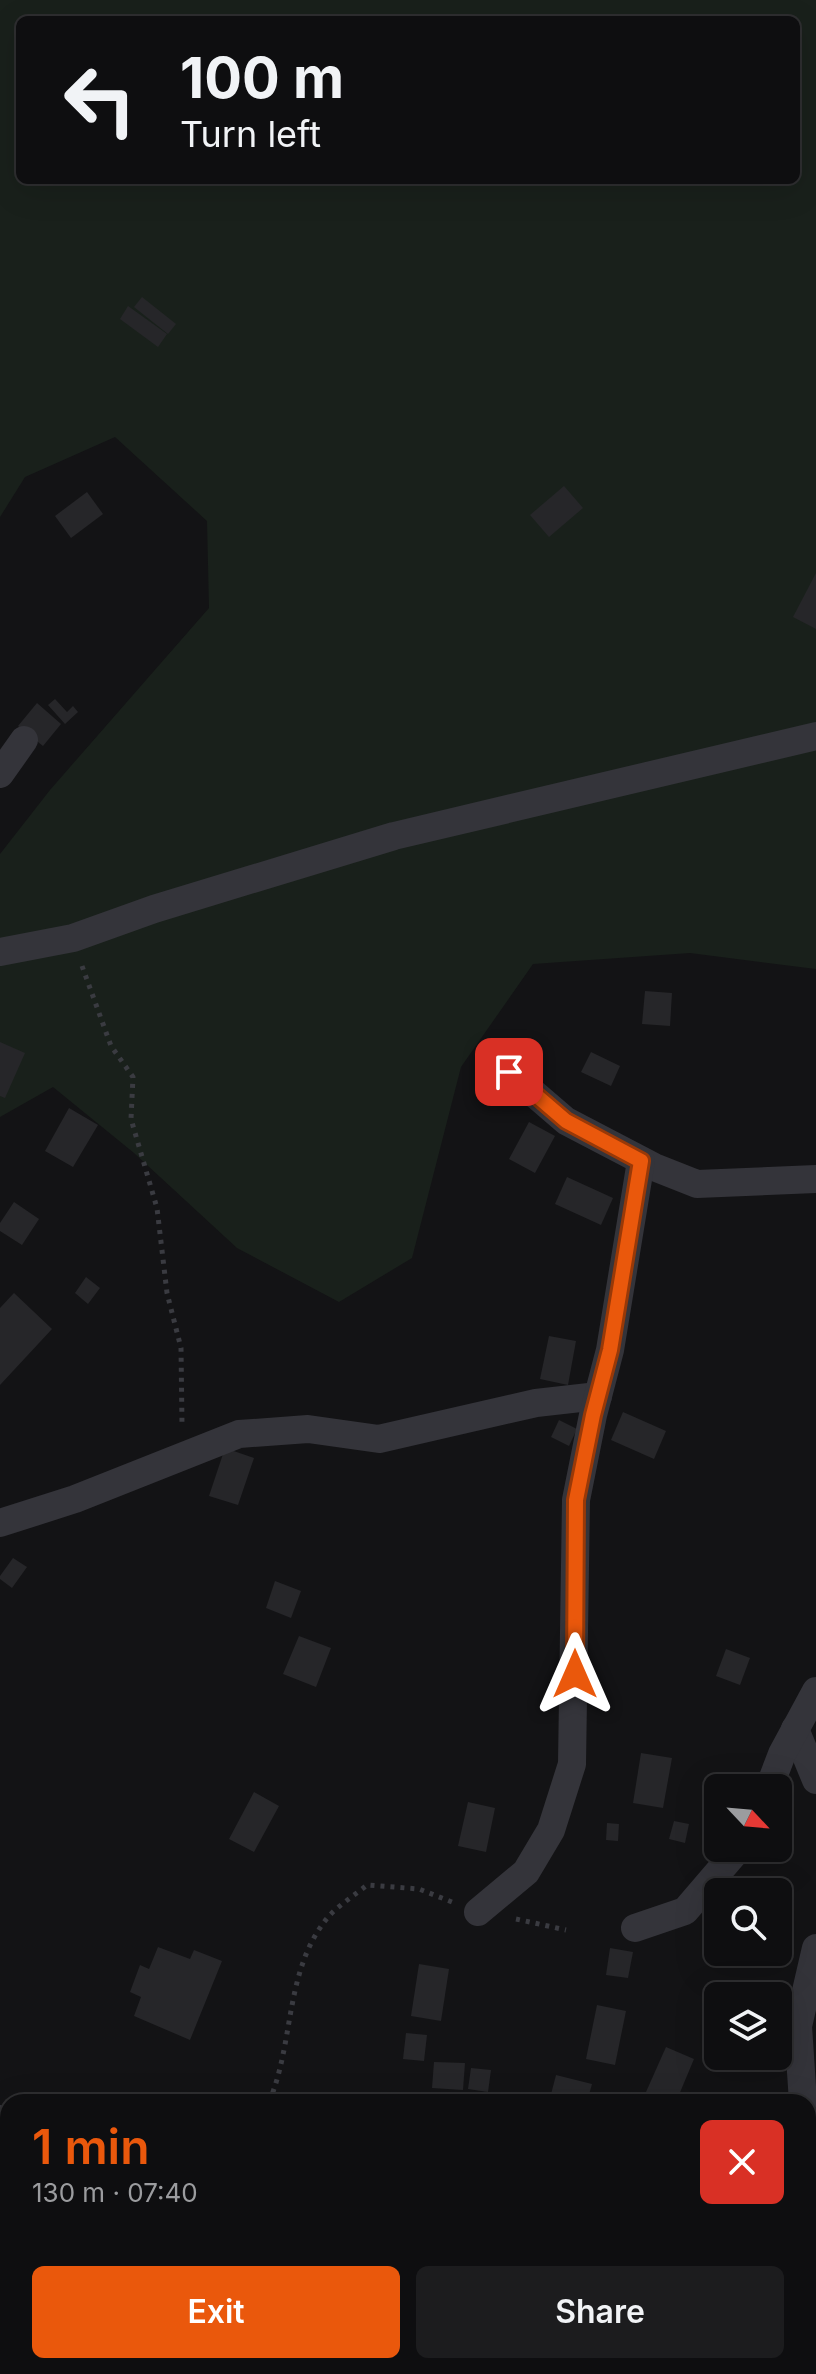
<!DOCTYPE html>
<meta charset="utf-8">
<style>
body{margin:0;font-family:Inter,sans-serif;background:#1c1c1e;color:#f1f3f6;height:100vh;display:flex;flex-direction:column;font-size:30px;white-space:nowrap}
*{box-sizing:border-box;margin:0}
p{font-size:26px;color:#9b9c9f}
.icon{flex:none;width:44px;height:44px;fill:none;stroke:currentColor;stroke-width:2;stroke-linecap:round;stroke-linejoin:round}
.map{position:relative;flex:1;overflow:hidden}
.side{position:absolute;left:0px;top:2094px;width:816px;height:280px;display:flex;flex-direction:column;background:#0e0e10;border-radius:24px 24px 0 0;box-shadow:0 8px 32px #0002,0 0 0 2px #2e2e30}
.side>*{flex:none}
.banner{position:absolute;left:16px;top:16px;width:784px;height:168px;border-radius:12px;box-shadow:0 8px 32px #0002,0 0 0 2px #2e2e30;background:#0e0e10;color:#f1f3f6;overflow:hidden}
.needle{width:52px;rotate:116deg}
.tools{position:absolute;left:704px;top:1774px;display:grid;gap:16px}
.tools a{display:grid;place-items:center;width:88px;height:88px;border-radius:12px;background:#0e0e10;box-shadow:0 8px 32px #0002,0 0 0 2px #2e2e30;font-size:40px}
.pin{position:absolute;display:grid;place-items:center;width:68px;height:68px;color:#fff;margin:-34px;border-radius:16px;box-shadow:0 4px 12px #0006}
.me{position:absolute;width:88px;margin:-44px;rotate:0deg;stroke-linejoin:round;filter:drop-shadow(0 0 6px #0008)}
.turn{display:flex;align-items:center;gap:28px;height:168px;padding:0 32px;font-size:36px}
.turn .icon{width:104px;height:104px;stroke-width:2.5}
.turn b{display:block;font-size:56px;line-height:68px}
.round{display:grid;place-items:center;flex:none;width:84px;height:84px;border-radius:12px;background:#1c1c1e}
.head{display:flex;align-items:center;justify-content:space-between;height:136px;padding:0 32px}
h1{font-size:48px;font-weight:600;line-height:60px;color:#ea580c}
.action{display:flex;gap:16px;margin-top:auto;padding:16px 32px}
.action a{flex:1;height:92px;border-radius:12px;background:#ea580c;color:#fff;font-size:32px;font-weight:600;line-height:92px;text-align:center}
.action a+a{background:#1c1c1e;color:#f1f3f6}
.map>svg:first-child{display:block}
</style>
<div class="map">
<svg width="816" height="2374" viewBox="0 0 816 2374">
<rect width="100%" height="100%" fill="#131315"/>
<!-- green -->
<path fill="#19201b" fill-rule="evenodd" d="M 0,0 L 816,0 L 816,969 L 690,953 L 533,964 L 461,1067 L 412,1258 L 339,1302 L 237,1248 L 134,1153 L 53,1087 L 0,1117 L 0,854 L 50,790 L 209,608 L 207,521 L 115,437 L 25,477 L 0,517 ZM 20,20 L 796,20 L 796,180 L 20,180 Z"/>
<!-- building -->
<g fill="#262629">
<path d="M 142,297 L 176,324 L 168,334 L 134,307 Z"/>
<path d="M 128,306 L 167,334 L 158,347 L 120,319 Z"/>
<path d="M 564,486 L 583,508 L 549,537 L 530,515 Z"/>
<path d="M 87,492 L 103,514 L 71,538 L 55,516 Z"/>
<path d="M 816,573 L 816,629 L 793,617 Z"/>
<path d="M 55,699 L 67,712 L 73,706 L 78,712 L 65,724 L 48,705 Z"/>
<path d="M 37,703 L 61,724 L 43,746 L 18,726 Z"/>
<path d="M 645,991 L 672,993 L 670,1026 L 642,1024 Z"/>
<path d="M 0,1042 L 25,1053 L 5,1098 L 0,1096 Z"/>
<path d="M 591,1052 L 620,1066 L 611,1086 L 581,1072 Z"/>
<path d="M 69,1108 L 98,1125 L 73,1167 L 45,1151 Z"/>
<path d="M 529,1122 L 555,1136 L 535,1173 L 509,1159 Z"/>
<path d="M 567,1177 L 613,1198 L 601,1225 L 555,1204 Z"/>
<path d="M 14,1202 L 39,1219 L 22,1245 L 0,1231 L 0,1223 Z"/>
<path d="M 86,1277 L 100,1288 L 88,1304 L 75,1293 Z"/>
<path d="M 14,1293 L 52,1329 L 0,1385 L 0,1308 Z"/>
<path d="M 549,1336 L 576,1341 L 568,1385 L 540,1379 Z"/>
<path d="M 623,1412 L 666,1431 L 654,1459 L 611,1440 Z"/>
<path d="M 559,1420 L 577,1429 L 569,1446 L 551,1437 Z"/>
<path d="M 225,1448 L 254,1458 L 238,1505 L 209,1496 Z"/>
<path d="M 13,1558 L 27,1567 L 12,1588 L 0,1579 L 0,1576 Z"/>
<path d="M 275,1581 L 301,1591 L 291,1618 L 266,1608 Z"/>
<path d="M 299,1636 L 331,1648 L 316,1687 L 283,1674 Z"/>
<path d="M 726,1649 L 750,1658 L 740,1685 L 716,1676 Z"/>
<path d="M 641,1753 L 672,1758 L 663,1808 L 633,1803 Z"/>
<path d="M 254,1792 L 279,1806 L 254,1852 L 229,1839 Z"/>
<path d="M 468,1802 L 495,1808 L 486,1852 L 458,1846 Z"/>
<path d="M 674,1821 L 689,1824 L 685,1843 L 669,1839 Z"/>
<path d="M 607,1823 L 619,1824 L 618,1841 L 606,1840 Z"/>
<path d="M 158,1947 L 190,1959 L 194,1950 L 222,1961 L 190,2040 L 134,2016 L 141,1997 L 130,1992 L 140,1965 L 149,1969 Z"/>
<path d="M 610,1948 L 633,1952 L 628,1978 L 606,1975 Z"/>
<path d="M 419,1964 L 449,1969 L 441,2021 L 411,2016 Z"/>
<path d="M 597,2005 L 626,2011 L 615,2065 L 586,2059 Z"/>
<path d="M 406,2033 L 427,2035 L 424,2061 L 403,2059 Z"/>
<path d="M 666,2047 L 694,2059 L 676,2102 L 668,2102 L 646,2092 Z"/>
<path d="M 434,2062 L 465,2063 L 463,2090 L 432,2088 Z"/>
<path d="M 471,2068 L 491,2070 L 488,2092 L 468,2089 Z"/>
<path d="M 556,2075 L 592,2084 L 587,2102 L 549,2102 Z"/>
</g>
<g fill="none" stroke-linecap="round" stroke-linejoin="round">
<!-- path -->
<g stroke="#3a3b41" stroke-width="5" stroke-dasharray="4 6" stroke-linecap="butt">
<path d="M 82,966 L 111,1046 L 133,1077 L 131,1119 L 157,1208 L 167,1293 L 181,1348 L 182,1425"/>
<path d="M 516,1919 L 566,1930"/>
<path d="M 269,2102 C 295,2041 284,1969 329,1916 C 339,1905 355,1895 367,1885 L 419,1889 L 452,1902"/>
</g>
<!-- street -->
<g stroke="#34343a" stroke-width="28">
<path d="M 0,774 L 24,740"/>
<path d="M 0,952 L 73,938 L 154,909 L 394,836 L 816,736"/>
<path d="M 509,1072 L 566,1121 L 654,1167 L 697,1184 L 816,1179"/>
<path d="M 0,1523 L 75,1499 L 239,1434 L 308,1429 L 379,1439 L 536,1403 L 598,1396"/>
<path d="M 795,1729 L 816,1780"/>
<path d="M 769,1788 L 782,1754 L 816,1691"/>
<path d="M 478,1912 L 526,1872 L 551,1830 L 572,1764 L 576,1500 L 593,1415 L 610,1350 L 641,1161"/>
<path d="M 635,1928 L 685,1911 L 739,1848"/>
<path d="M 803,2102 L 798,2026 L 816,1948"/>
<path d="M 0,2119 L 8,2125"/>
<path d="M 808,2129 L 808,2131"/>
<path d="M 808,2249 L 816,2247"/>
<path d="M 0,2364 L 8,2364"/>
<path d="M 28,2366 L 69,2374"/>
<path d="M 278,2366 L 288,2374"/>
<path d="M 526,2374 L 565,2366"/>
</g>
</g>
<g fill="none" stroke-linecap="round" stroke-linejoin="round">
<!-- route casing -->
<g stroke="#983908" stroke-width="20">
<path id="route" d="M 509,1072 L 566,1121 L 641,1161 L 610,1350 L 593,1415 L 576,1500 L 575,1674"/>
</g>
<!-- route -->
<use href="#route" stroke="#ea580c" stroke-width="14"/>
</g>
</svg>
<div class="tools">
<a><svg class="needle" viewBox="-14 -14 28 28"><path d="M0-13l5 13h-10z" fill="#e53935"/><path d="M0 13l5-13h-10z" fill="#9b9c9f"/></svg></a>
<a><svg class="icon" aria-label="search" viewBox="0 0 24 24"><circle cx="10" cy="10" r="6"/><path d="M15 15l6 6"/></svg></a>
<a><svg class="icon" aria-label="layers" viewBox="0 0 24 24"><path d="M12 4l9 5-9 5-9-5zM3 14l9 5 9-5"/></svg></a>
</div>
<div class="pin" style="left:509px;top:1072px;background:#d93025"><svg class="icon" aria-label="arrive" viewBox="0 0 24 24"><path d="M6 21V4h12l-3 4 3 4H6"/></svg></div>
<svg class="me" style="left:575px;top:1674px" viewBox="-20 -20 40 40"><path d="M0-17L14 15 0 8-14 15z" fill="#ea580c" stroke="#fff" stroke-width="4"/></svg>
<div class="banner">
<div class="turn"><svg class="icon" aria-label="left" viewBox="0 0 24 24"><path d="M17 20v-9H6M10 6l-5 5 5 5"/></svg><div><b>100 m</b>Turn left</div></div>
</div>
<section class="side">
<div class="head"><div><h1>1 min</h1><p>130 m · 07:40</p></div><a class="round" style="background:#d93025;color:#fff"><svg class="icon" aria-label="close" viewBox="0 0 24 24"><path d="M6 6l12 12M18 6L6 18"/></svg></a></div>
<div class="action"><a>Exit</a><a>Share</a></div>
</section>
</div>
